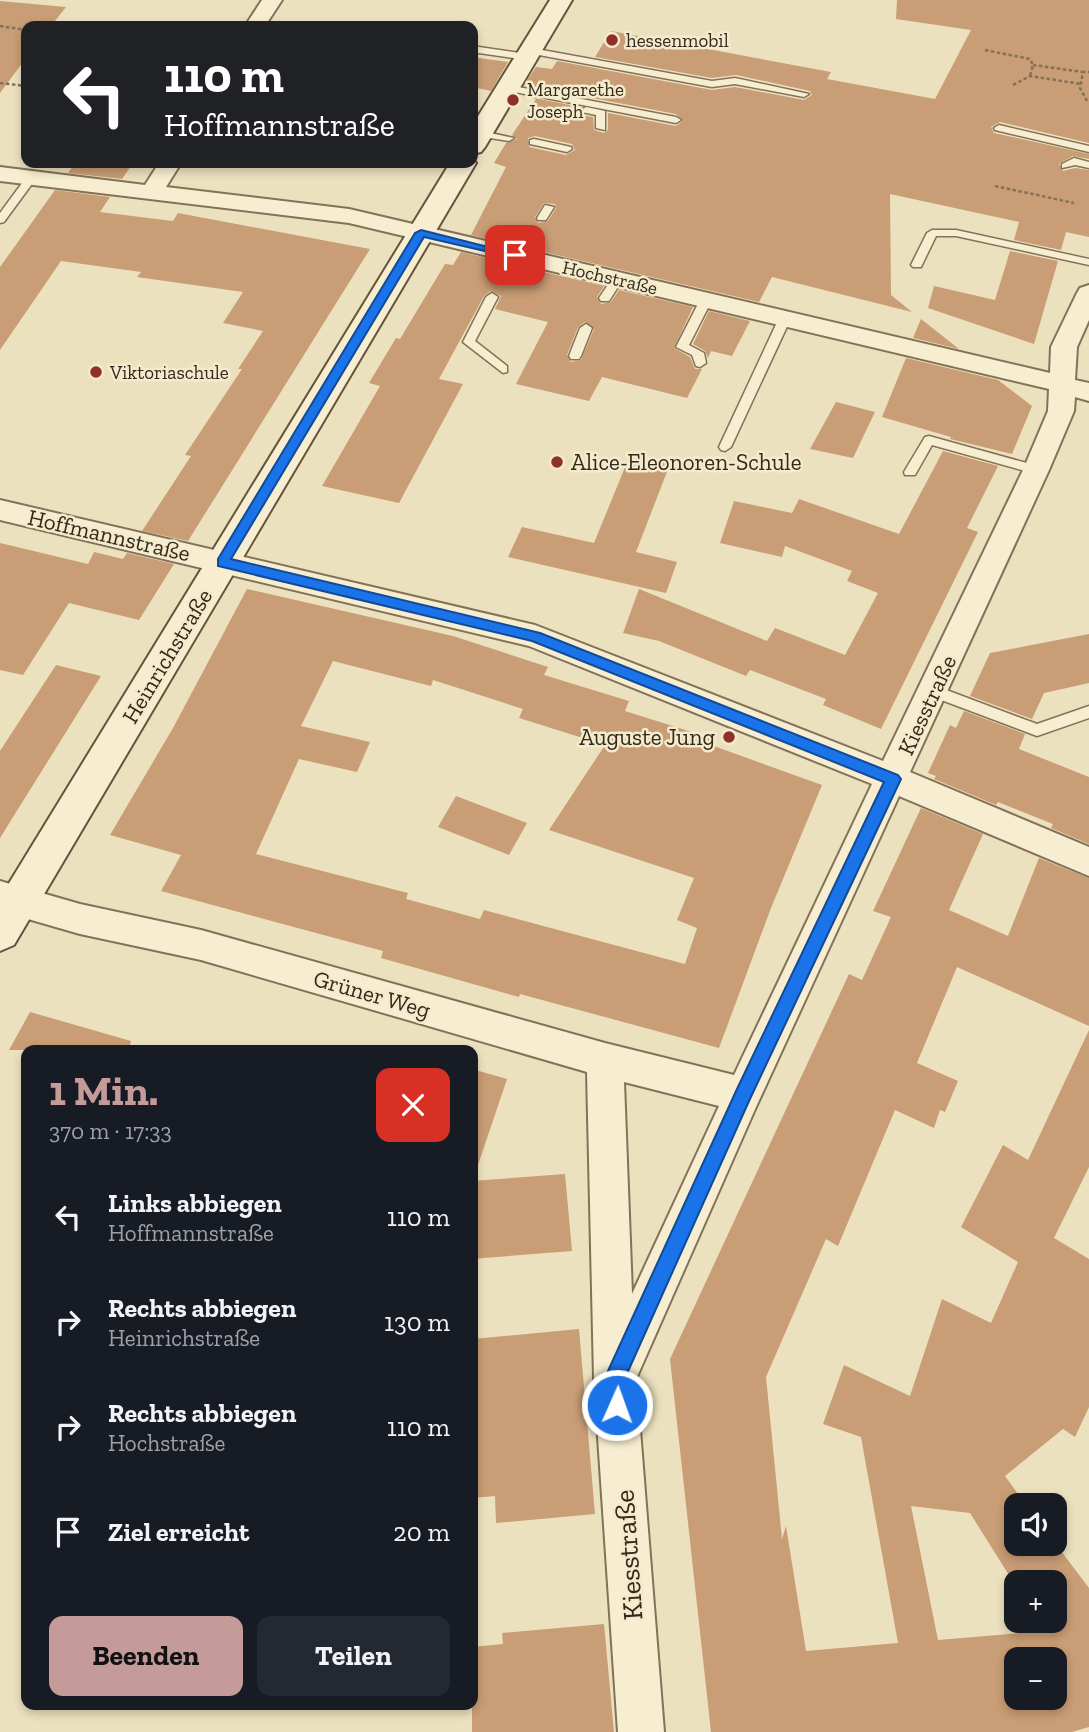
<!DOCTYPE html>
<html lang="de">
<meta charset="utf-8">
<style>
body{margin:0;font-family:"Zilla Slab",serif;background:#242831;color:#f1f3f6;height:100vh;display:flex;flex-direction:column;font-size:26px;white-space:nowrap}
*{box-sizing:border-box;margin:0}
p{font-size:23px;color:#9ea1a6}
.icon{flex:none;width:38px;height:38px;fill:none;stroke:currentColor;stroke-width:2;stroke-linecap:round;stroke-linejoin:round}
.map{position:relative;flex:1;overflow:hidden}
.side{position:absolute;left:21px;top:1045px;width:457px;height:665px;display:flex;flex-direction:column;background:#171b24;border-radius:14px;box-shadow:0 4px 10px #0003}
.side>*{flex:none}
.guide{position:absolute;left:21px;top:21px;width:457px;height:147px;border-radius:14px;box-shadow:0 4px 10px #0003;background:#202124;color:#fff;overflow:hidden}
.buttons{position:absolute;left:1004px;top:1493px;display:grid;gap:14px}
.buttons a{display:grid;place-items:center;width:63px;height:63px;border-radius:14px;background:#171b24;box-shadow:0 4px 10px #0003;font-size:35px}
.pin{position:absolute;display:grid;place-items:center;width:60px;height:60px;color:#fff;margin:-30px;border-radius:14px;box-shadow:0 4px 10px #0006}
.me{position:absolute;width:77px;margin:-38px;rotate:2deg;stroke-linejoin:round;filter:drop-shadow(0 0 5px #0008)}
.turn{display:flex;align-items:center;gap:24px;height:147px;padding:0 28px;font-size:32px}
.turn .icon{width:91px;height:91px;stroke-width:2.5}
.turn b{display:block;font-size:49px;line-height:60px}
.round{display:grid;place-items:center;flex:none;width:74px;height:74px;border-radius:14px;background:#242831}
.overview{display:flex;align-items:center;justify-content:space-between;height:119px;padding:0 28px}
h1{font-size:42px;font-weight:700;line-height:52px;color:#c59b9a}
.action{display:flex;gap:14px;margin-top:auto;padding:14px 28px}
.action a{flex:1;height:80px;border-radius:14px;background:#c59b9a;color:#111;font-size:28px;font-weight:700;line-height:80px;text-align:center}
.action a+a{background:#242831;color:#f1f3f6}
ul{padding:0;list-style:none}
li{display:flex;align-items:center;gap:21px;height:105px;padding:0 28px}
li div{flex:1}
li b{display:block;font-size:26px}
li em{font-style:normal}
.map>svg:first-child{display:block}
</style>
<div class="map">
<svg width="1089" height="1732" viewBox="0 0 1089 1732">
<rect width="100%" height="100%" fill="#ece1be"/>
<!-- building -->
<g fill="#c99d75" fill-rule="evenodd">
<path d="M 897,0 L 1089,0 L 1089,143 L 1000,122 L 991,127 L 994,133 L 1089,154 L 1089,159 L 1073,156 L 1059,164 L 1063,171 L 1075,168 L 1089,170 L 1089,237 L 1066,232 L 1061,250 L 1014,240 L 1019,222 L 890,194 L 891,295 L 912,312 L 772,277 L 759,302 L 471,235 L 506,167 L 494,163 L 506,143 L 517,139 L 512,135 L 536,99 L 519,95 L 580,107 L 579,111 L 581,115 L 593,117 L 594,130 L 604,133 L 608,130 L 608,113 L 676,126 L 683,121 L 676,114 L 524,85 L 536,67 L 552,69 L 557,61 L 712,90 L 735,87 L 804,100 L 812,95 L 810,91 L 736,75 L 712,78 L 595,57 L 611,31 L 831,72 L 827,79 L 935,99 L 971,30 L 896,19 ZM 535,136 L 572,144 L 575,150 L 566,155 L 529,147 L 528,138 ZM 544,203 L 555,204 L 556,208 L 548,221 L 538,223 L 535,217 Z"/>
<path d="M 0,1 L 66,7 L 51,26 L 26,26 L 26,58 L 0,93 Z"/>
<path d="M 472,57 L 508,62 L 491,91 L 472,87 Z"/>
<path d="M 75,163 L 133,163 L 122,179 L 68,173 Z"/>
<path d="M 55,190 L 110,197 L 100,212 L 173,221 L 178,213 L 370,249 L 188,541 L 142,531 L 191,456 L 185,455 L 242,369 L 238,369 L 263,331 L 223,323 L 243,292 L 137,277 L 141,272 L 61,261 L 0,350 L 0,267 Z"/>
<path d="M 1010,251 L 1058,261 L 1034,344 L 928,308 L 934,286 L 995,300 Z"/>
<path d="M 461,252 L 503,262 L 494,277 L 499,282 L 509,281 L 518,266 L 604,286 L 597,297 L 601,304 L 611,302 L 619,290 L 693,307 L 674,348 L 690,357 L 695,369 L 702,369 L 687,398 L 602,377 L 589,401 L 516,384 L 548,322 L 495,309 L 501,296 L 491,291 L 484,296 L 439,379 L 463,384 L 399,503 L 322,486 L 380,386 L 369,383 L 396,338 L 400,339 L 445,264 L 453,265 ZM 585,322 L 594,329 L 581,360 L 571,362 L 567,355 L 578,327 Z"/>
<path d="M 709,311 L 750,321 L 732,356 L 711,351 L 708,358 L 705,351 L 693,344 Z"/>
<path d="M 921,319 L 959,349 L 913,338 Z"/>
<path d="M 906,358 L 998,380 L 1032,406 L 1012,454 L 950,439 L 951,437 L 882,417 Z"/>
<path d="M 836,402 L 875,412 L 853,458 L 810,449 Z"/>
<path d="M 943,451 L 998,466 L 967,528 L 978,532 L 881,729 L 823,705 L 826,699 L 750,670 L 746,676 L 659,641 L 623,633 L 639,589 L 767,641 L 775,628 L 845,655 L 878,593 L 847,581 L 852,571 L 785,546 L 782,557 L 720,543 L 734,501 L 792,513 L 799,499 L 899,534 Z"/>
<path d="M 630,455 L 670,464 L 636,552 L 677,562 L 666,593 L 508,557 L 522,527 L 594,543 Z"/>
<path d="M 0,543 L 88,564 L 94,552 L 123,559 L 127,553 L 174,564 L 139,620 L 69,603 L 23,675 L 0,670 Z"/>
<path d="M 247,589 L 453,636 L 548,667 L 544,675 L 629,701 L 625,711 L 714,739 L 711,745 L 822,785 L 771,908 L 719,1048 L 520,994 L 519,997 L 381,958 L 383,951 L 161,891 L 181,855 L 110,835 L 173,728 ZM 333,661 L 431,686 L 433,680 L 523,709 L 519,718 L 605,745 L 549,830 L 694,878 L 677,920 L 697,928 L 685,964 L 484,910 L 480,919 L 406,899 L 408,893 L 256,854 L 299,759 L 357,772 L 370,742 L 301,726 Z"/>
<path d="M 1089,634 L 1089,683 L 1044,693 L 1032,719 L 970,696 L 990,653 Z"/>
<path d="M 56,665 L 101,676 L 0,838 L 0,751 Z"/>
<path d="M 964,711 L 1025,734 L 1019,749 L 1089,777 L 1089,844 L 1051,828 L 1053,824 L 998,802 L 996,805 L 934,779 L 936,776 L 928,773 L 950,725 L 956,728 Z"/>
<path d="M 456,796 L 527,823 L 509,855 L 438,827 Z"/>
<path d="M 921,808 L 983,834 L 949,910 L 1008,936 L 1039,858 L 1089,878 L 1089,1026 L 957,967 L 917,1063 L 958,1081 L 945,1112 L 940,1110 L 934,1128 L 895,1110 L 838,1246 L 826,1239 L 766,1377 L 782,1539 L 786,1526 L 806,1651 L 898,1643 L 861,1437 L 823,1424 L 844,1365 L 910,1396 L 942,1299 L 991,1323 L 1018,1262 L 961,1227 L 1003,1145 L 1028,1160 L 1089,1030 L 1089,1167 L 1054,1238 L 1089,1259 L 1089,1407 L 1075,1437 L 1063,1429 L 1005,1476 L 1026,1505 L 1017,1505 L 1017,1544 L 1055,1543 L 1089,1588 L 1089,1727 L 1072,1732 L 711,1732 L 670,1359 L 849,974 L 862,980 L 891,917 L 873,911 ZM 911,1506 L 970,1513 L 1017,1588 L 1017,1582 L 1055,1582 L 1055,1620 L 1037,1620 L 1043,1631 L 938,1640 ZM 1017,1659 L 1055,1659 L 1055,1698 L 1017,1698 Z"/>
<path d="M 30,1012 L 131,1041 L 129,1050 L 9,1050 Z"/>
<path d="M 472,1069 L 507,1079 L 478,1165 L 472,1164 Z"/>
<path d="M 565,1174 L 572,1251 L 472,1259 L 472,1181 Z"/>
<path d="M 579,1329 L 595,1514 L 496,1523 L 495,1496 L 472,1498 L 472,1339 Z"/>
<path d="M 604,1624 L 614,1732 L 472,1732 L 472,1647 L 503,1644 L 502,1633 Z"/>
</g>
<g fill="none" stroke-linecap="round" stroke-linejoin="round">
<!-- lane casing -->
<g stroke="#837258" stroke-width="3">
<g id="lane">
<path d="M 472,46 L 527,54 L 532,57 L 527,60 L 472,52 Z"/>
<path d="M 531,48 L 712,81 L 735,78 L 809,94 L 804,97 L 735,84 L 712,87 L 528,53 L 528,49 Z"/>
<path d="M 508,85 L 676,117 L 681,120 L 676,123 L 504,90 L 503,88 Z"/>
<path d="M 586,107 L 605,111 L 605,130 L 596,128 L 596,115 L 582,112 L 581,110 Z"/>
<path d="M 999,125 L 1089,146 L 1089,152 L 995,130 L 994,128 Z"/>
<path d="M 481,131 L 514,138 L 509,141 L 477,136 L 476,134 Z"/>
<path d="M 534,139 L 571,147 L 572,149 L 567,152 L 530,144 L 530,140 Z"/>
<path d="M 1074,158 L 1089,162 L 1089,168 L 1075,165 L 1062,168 L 1062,164 Z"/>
<path d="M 28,175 L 37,177 L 4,222 L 0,223 L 0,213 Z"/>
<path d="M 545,205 L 554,207 L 546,220 L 538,220 L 537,218 Z"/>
<path d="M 932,230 L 956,230 L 1089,259 L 1089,265 L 956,236 L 936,236 L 921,267 L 913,267 L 911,265 L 927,233 Z"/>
<path d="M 515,252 L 521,255 L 509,277 L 507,279 L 499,279 L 497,277 L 511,253 Z"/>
<path d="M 617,276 L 623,279 L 611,298 L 609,301 L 601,301 L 599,298 L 613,277 Z"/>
<path d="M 492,293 L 498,297 L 475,341 L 507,366 L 507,372 L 503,373 L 463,342 L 486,297 Z"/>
<path d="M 706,296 L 712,300 L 689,345 L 704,353 L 706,363 L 700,367 L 696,366 L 692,355 L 676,347 L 700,300 Z"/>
<path d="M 785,314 L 791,318 L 731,447 L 725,451 L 721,450 L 719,447 L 779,318 Z"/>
<path d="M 586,324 L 592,328 L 581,356 L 579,359 L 571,359 L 569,356 L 580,328 Z"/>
<path d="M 929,436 L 1041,467 L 1042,470 L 1036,474 L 932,445 L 915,475 L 905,475 L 904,472 L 925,437 Z"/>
<path d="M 933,685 L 1037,724 L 1089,706 L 1089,718 L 1037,736 L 928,695 L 926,691 L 928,687 Z"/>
</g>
</g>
<!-- street casing -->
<g stroke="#837258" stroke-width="4">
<g id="street">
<path d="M 262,0 L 282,0 L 265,26 L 245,26 Z"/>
<path d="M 159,163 L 181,163 L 166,187 L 349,209 L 1050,373 L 1051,347 L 1077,293 L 1080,288 L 1089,285 L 1089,320 L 1077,347 L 1075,380 L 1089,383 L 1089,401 L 1075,397 L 1074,411 L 1049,470 L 910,772 L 1089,847 L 1089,876 L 899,796 L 756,1107 L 636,1379 L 664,1732 L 618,1732 L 594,1378 L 587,1072 L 201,960 L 80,934 L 0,911 L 0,881 L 80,904 L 201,930 L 605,1043 L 734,1075 L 872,784 L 529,646 L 0,520 L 0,500 L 535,625 L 883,761 L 1023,470 L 1048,411 L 1049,389 L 349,223 L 0,181 L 0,167 L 145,185 ZM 624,1082 L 719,1106 L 632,1294 Z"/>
</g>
</g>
<!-- secondary casing -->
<g stroke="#65533b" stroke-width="4">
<g id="secondary">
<path d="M 550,0 L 572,0 L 485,147 L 481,152 L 472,154 L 472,126 Z"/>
<path d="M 472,158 L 476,163 L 14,945 L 0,951 L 0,898 L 450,163 L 472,163 Z"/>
</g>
</g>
<!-- path -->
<g stroke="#837258" stroke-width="2.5" stroke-dasharray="3.5 2.5" stroke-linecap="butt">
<path d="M 0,26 L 26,30"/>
<path d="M 985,50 L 1030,59 L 1033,65 L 1030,76"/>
<path d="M 1033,65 L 1083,72"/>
<path d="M 0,83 L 26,86"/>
<path d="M 1013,85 L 1030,76 L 1081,84"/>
<path d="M 1087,101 L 1080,88 L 1083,72 L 1089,72"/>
<path d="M 995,186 L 1074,203"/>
</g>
<!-- lane -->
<use href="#lane" fill="#f7eed1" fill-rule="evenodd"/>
<!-- street -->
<use href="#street" fill="#f7eed1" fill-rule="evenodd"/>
<!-- secondary -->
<use href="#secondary" fill="#f7eed1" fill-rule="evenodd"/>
</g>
<!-- route -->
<path fill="#1a73e8" stroke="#114b97" stroke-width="2" d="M 421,230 L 520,255 L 515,258 L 424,237 L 231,559 L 540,633 L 898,775 L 901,779 L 749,1101 L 625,1378 L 627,1405 L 624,1412 L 617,1415 L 610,1412 C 605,1400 603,1382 608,1371 L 737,1089 L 884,782 L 532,641 L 218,566 L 218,559 L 415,233 Z"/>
<!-- markers -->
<g fill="#90302a" stroke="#f4ebcd" stroke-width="2.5">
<circle cx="612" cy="40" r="7"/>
<circle cx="513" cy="100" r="7"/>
<circle cx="96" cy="372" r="7"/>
<circle cx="557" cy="462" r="7"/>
<circle cx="729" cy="737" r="7"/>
</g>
<g text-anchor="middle" stroke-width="5" stroke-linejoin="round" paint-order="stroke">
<!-- far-poi labels -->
<g font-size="19" fill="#33291c" stroke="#f4ebcd" text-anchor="start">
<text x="626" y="47">hessenmobil</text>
<text x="527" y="96">Margarethe<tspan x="527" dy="22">Joseph</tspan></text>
<text x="110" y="379">Viktoriaschule</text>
</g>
<!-- far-street labels -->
<g font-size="19" fill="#33291c" stroke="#f4ebcd">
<text transform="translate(610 277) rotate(13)" y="7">Hochstraße</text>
</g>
<!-- poi labels -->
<g font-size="23" fill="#33291c" stroke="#f4ebcd" text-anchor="start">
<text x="571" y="470">Alice-Eleonoren-Schule</text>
<text x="715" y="745" text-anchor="end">Auguste Jung</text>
</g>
<!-- street labels -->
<g font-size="23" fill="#33291c" stroke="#f4ebcd">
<text transform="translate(109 535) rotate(13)" y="8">Hoffmannstraße</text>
<text transform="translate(167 656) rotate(-59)" y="8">Heinrichstraße</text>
<text transform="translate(927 705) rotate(-65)" y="8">Kiesstraße</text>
<text transform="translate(372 994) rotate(16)" y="8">Grüner Weg</text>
</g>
<!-- near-street labels -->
<g font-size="28" fill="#33291c" stroke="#f4ebcd">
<text transform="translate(628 1555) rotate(-94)" y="10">Kiesstraße</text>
</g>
</g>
</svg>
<div class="buttons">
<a><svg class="icon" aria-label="sound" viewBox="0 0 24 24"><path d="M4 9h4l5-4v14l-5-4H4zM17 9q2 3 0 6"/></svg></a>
<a>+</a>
<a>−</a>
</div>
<div class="pin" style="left:515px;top:255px;background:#d93025"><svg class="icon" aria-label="arrive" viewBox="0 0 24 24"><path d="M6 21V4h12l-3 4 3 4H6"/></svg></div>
<svg class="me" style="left:617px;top:1405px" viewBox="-20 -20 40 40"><circle r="17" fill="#1a73e8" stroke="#fff" stroke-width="3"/><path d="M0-11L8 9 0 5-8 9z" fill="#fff"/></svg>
<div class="guide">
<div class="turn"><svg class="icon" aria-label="left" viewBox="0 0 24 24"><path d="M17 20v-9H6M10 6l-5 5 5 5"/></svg><div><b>110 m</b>Hoffmannstraße</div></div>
</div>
<section class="side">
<div class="overview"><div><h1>1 Min.</h1><p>370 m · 17:33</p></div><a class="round" style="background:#d93025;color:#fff"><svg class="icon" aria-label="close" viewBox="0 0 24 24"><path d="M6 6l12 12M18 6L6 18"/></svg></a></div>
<ul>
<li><svg class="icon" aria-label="left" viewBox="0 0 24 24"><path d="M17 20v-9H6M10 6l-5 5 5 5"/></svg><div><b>Links abbiegen</b><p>Hoffmannstraße</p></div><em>110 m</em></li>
<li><svg class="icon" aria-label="right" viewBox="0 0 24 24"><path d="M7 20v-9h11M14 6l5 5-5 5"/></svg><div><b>Rechts abbiegen</b><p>Heinrichstraße</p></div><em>130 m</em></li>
<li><svg class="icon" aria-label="right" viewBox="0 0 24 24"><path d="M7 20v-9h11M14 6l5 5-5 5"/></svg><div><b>Rechts abbiegen</b><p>Hochstraße</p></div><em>110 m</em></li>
<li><svg class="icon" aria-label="arrive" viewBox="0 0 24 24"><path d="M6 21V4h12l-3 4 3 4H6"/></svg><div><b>Ziel erreicht</b></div><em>20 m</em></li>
</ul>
<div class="action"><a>Beenden</a><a>Teilen</a></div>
</section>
</div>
